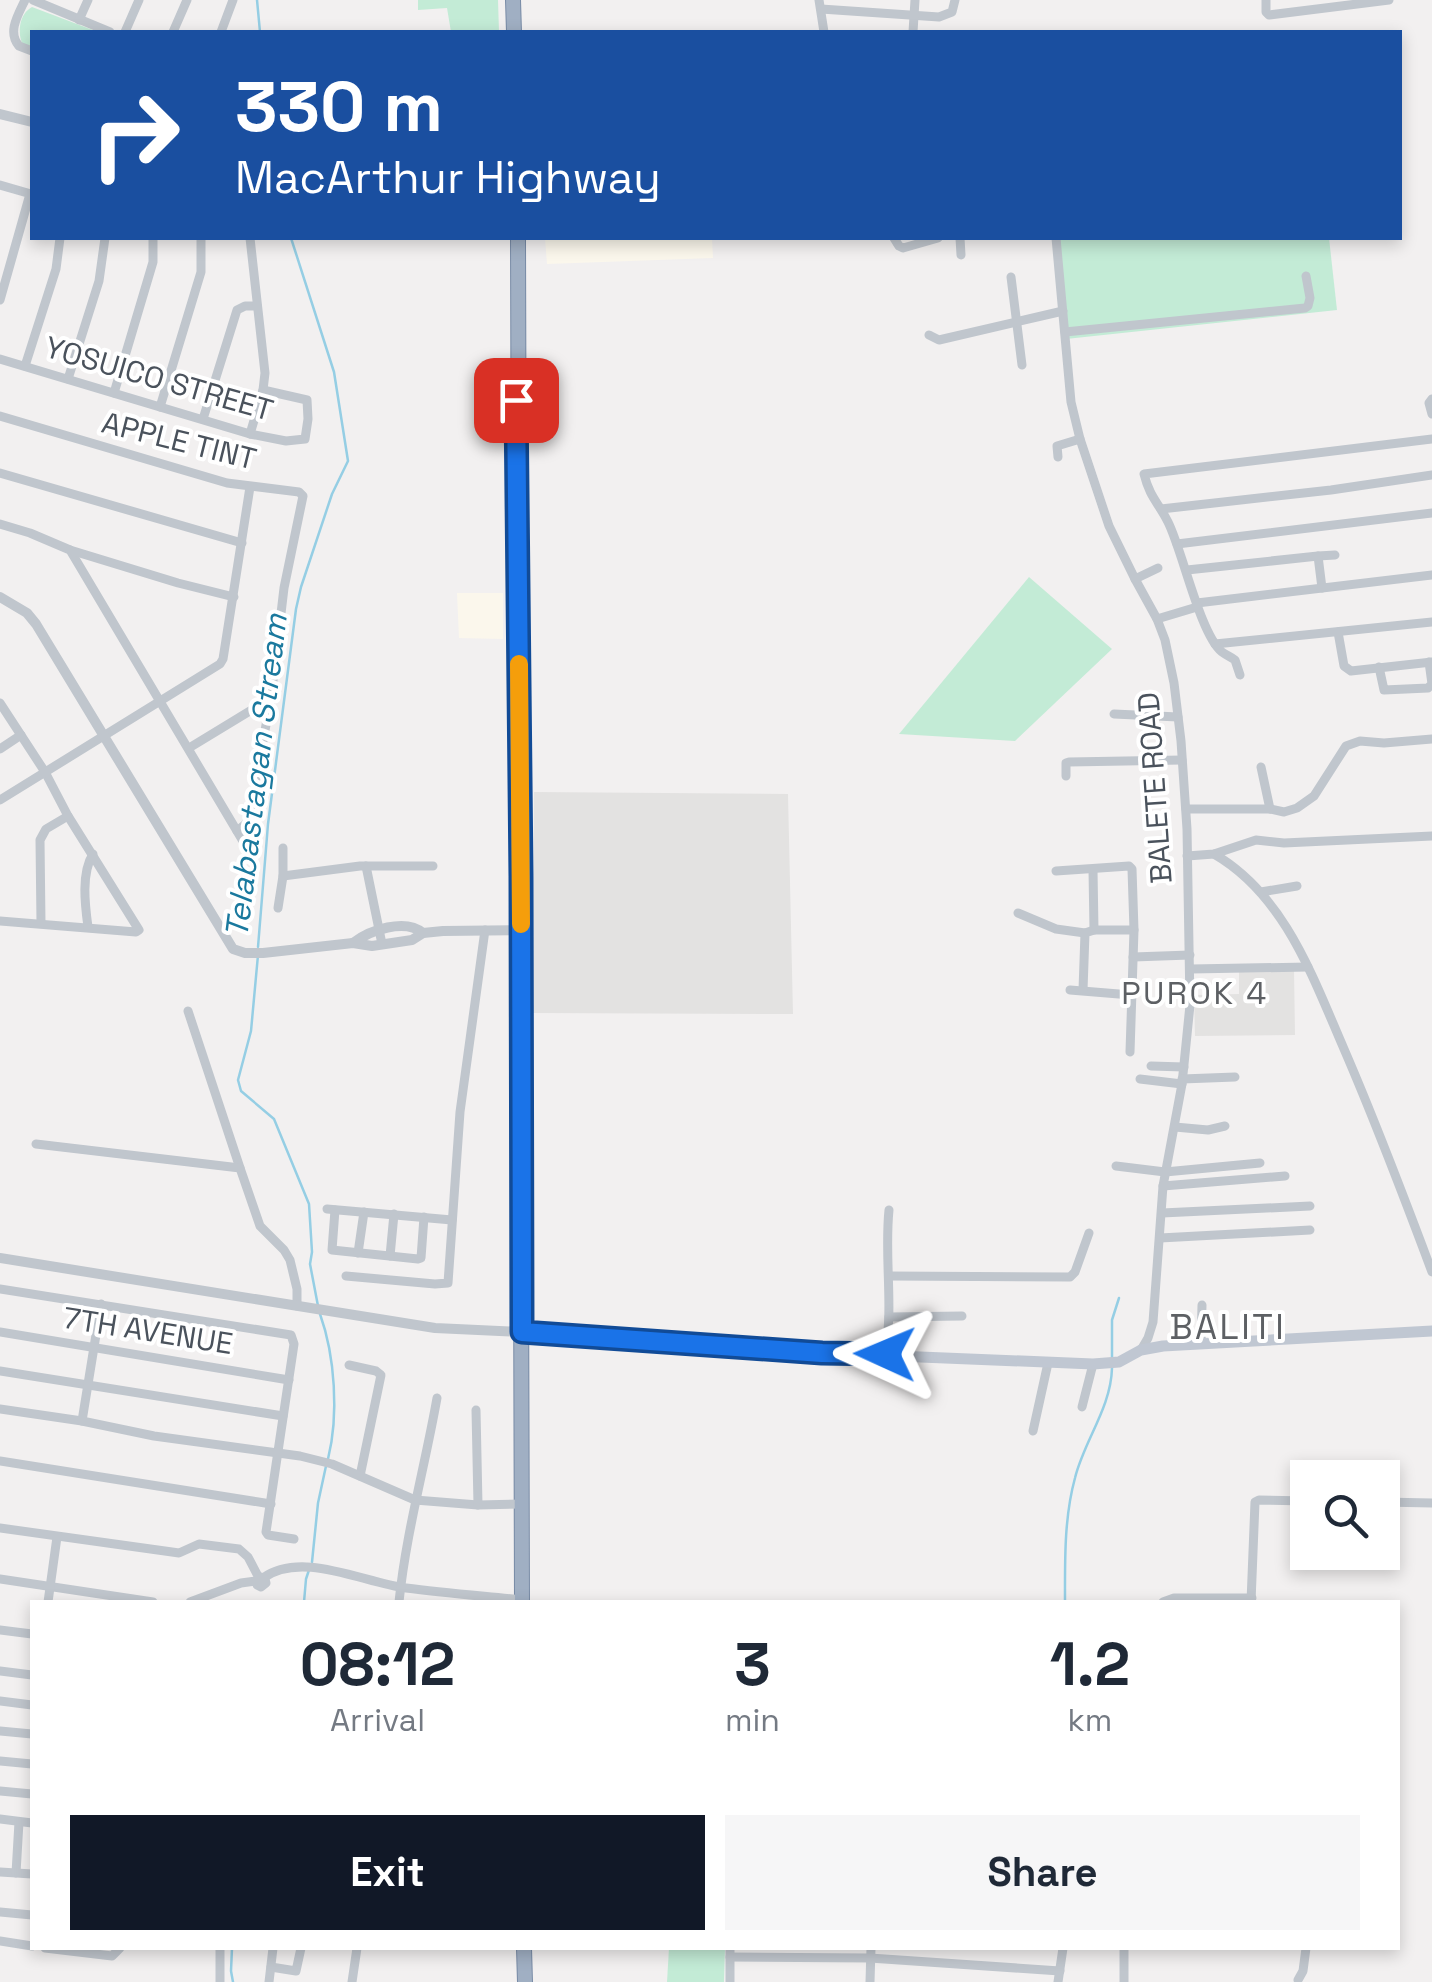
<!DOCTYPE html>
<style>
body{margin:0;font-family:"Space Grotesk",sans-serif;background:#f6f6f7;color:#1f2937;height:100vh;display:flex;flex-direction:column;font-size:38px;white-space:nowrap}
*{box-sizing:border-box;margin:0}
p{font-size:32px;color:#747a83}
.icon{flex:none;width:55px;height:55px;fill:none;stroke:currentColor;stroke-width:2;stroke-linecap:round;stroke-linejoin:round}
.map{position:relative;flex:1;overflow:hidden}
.details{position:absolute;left:30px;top:1600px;width:1370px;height:350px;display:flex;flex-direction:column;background:#fff;border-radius:0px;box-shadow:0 5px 15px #0003}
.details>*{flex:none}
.guide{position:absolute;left:30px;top:30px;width:1372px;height:210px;border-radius:0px;box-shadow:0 5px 15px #0003;background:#1a4fa0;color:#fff;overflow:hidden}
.controls{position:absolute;left:1290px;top:1460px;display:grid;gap:20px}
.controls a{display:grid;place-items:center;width:110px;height:110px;border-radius:0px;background:#fff;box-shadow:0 5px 15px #0003;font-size:50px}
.pin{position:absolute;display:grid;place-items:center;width:85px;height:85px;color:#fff;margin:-42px;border-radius:20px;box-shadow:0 5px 15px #0006}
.me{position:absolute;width:110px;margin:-55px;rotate:271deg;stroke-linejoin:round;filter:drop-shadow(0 0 8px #0008)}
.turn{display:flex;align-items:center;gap:35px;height:210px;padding:0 40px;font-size:45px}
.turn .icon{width:130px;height:130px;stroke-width:2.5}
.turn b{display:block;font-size:70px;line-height:85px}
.eta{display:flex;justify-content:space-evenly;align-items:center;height:170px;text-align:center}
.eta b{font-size:60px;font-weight:800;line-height:70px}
.cta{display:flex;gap:20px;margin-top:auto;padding:20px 40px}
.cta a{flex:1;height:115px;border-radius:0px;background:#111827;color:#fff;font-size:40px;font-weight:800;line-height:115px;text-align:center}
.cta a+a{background:#f6f6f7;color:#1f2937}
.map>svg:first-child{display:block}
</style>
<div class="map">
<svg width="1432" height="1982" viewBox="0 0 1432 1982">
<rect width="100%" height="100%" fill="#f2f0f0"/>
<!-- commercial -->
<g fill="#fbf7ec">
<path d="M 545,238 L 712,238 L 713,258 L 547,264 Z"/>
<path d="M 457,593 L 503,593 L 503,639 L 459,638 Z"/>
</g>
<!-- education -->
<g fill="#e3e2e1">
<path d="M 534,792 L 788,794 L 793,1014 L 533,1013 Z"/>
<path d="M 1239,969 L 1294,969 L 1295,1035 L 1195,1036 L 1194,995 L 1239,994 Z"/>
</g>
<!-- green -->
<g fill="#c3ebd6">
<path d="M 418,0 L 498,0 L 499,32 L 451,32 L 447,8 L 418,10 Z"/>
<path d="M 32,7 L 98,32 L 32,32 L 32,48 L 23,45 C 17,33 19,14 32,7 Z"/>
<path d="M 1054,238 L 1329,238 L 1337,310 L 1066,339 Z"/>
<path d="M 1029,577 L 1112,649 L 1015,741 L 899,734 Z"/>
<path d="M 669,1948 L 725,1948 L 724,1982 L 667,1982 Z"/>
</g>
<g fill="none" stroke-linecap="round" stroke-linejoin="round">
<!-- stream -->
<g stroke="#95cee4" stroke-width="2.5">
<path d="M 257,0 L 260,32"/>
<path d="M 258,947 L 268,824 L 296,609 L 301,587 L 332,494 L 348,461 L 334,372 L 291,238"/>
<path d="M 258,955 L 251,1031 L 238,1080 L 241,1091 L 274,1119 L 309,1204 L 312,1252 L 310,1264 L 318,1306"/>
<path d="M 320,1314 C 335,1356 339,1415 328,1459"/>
<path d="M 1112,1360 L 1112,1320 L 1119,1298"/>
<path d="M 312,1562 L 318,1503 L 326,1466"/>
<path d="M 304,1602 L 306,1579 L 309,1570"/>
<path d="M 1065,1602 C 1065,1561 1064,1518 1075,1478 C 1084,1441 1111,1408 1112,1368"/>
<path d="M 232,1948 L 231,1971 L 233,1982"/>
</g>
<!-- trunk casing -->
<g stroke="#788ba6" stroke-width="16">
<g id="trunk">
<path d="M 513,0 L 514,32"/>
<path d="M 518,238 L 522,1602"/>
<path d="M 524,1948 L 525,1982"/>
</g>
</g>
<!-- minor -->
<g stroke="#c0c6cd" stroke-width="9">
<path d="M 25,0 C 18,15 7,32 19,46 L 32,51"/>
<path d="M 33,0 L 110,32"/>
<path d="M 819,0 L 824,32"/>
<path d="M 1266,0 L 1266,12 L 1269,15 L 1389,0"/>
<path d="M 821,9 L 939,17 L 952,12 L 955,0"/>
<path d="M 79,20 L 88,0"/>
<path d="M 125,32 L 139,0"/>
<path d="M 173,32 L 187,0"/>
<path d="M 221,32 L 233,0"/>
<path d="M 913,32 L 915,0"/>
<path d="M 0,185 L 31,194"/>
<path d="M 894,238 L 899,246 L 903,248 L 938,238"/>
<path d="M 960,238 L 961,255"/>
<path d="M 1056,238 L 1071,402 L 1080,439 L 1109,526 L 1135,579 L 1157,619 L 1165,640 L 1174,683 L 1181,741 L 1187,829 L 1190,1005 L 1182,1084 L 1163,1186 L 1153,1322 L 1148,1338 L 1141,1350"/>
<path d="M 1011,277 L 1022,365"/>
<path d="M 0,300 L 30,194"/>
<path d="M 1065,332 L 1305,308 L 1308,306 L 1310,298 L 1306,276"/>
<path d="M 929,335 L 939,340 L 1063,311"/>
<path d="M 0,359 L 250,434 L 286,441 L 305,439 L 308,419 L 307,400 L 263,390"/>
<path d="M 25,366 L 56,269 L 60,238"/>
<path d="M 68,379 L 99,281 L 105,238"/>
<path d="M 114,393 L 153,262 L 153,238"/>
<path d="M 1432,399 L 1429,403 L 1432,414"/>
<path d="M 160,407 L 201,272 L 201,238"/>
<path d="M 0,416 L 227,483 L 299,492 L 303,496 L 284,588 L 271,698 L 248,822 L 237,831"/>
<path d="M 203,419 L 237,310 L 245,306 L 257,306"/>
<path d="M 250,434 L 263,390 L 265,373 L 250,238"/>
<path d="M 1058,457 L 1057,446 L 1080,439"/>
<path d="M 0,473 L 242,543"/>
<path d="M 1161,509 L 1331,490 L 1432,475"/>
<path d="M 0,524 L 30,533 L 70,550 L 250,853"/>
<path d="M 1177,544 L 1432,513"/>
<path d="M 70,550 L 178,583 L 234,597"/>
<path d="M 1318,556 L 1335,555"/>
<path d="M 1187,570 L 1318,556 L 1322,588"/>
<path d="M 1135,579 L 1158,568"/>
<path d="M 1197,603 L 1432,575"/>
<path d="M 1157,619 L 1197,607"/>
<path d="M 1338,632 L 1344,666 L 1351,671 L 1432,662"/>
<path d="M 1215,644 L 1432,622"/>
<path d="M 1379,667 L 1384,690 L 1428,688 L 1432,684 L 1429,662"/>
<path d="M 1240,675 L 1235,660 C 1231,657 1226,655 1222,652 C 1200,634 1183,552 1168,522 C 1158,502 1150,498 1144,474 L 1432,439"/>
<path d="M 0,703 L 45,772 L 68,816 L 139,930 L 136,932 L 0,921"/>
<path d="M 1114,714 L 1178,717"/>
<path d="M 189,748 L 271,698"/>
<path d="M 0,749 L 21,735"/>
<path d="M 1261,767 L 1270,809"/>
<path d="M 1066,776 L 1066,763 L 1069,762 L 1182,760"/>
<path d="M 0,800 L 220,664 L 223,659 L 250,487"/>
<path d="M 1186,809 L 1270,809 L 1284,812 L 1297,808 L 1314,796 L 1346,746 L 1360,741 L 1384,743 L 1432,739"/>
<path d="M 1214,854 C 1285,895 1313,978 1344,1049 C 1376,1123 1404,1197 1432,1272"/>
<path d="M 1187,856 L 1214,854 L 1256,840 L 1284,843 L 1432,836"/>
<path d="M 366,866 L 382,944"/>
<path d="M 1093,870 L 1094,930"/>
<path d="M 1056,871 L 1129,866 L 1132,869 L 1134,930 L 1130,1052"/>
<path d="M 283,876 L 360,866 L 433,866"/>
<path d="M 1261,892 L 1297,886"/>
<path d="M 278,908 L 283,876 L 283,848"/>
<path d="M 1018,913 L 1056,929 L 1085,933"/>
<path d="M 41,923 L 40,840 L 46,829 L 68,816"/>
<path d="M 88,927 C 85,905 81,873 93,854"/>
<path d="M 1133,957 L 1190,955"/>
<path d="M 1191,969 L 1308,967"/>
<path d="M 1070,990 L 1131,995"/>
<path d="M 1083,990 L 1085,933 L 1094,930 L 1134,930"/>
<path d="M 188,1011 L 240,1168"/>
<path d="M 1151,1066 L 1184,1067"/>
<path d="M 1140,1079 L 1182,1084"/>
<path d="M 1182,1079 L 1235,1077"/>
<path d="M 1175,1127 L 1208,1130 L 1225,1126"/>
<path d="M 36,1144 L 240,1168 L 260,1226 L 284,1250 L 290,1260 L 297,1289 L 297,1306"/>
<path d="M 1116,1166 L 1165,1172 L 1260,1163"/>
<path d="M 1163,1186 L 1285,1176"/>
<path d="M 327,1209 L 452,1220"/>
<path d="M 335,1210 L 332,1250 L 418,1259 L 421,1258 L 424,1217"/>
<path d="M 1162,1213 L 1310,1206"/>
<path d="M 1160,1238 L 1310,1230"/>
<path d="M 358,1253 L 364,1212"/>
<path d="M 390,1256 L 394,1214"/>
<path d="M 346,1276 L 435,1284 L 448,1283 L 460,1112 L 485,930"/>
<path d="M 889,1276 L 1070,1277 L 1075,1272 L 1089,1233"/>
<path d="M 0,1289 L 291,1335 L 294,1344 L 266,1532 L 268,1535 L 294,1539"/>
<path d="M 889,1317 L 962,1316"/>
<path d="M 0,1332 L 289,1380"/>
<path d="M 1201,1343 L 1202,1305"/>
<path d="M 885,1354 C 894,1306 884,1258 889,1210"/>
<path d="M 349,1365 L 376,1371 L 381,1375 L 360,1476"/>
<path d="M 0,1371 L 283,1416"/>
<path d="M 1082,1407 L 1093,1364"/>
<path d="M 0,1409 L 82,1421 L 154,1436 L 300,1456 L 332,1464 L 415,1500 L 478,1505 L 521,1504"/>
<path d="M 476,1410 L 478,1505"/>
<path d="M 82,1421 L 101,1304"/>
<path d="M 1033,1431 L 1048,1363"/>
<path d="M 0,1461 L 271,1504"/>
<path d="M 1382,1502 L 1432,1503"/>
<path d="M 0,1528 L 172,1552 L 179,1553 L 199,1544 L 239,1549 L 248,1557 L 259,1578"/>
<path d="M 263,1578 C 302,1550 364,1583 406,1588 C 444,1593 483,1596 522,1600"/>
<path d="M 0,1579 L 153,1602"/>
<path d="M 48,1602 L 57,1537"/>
<path d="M 190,1602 L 241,1583 L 256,1581 L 261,1577 L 265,1579 L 266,1583 L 261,1587 L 257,1585 L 256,1581"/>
<path d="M 399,1602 C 406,1533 425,1466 437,1398"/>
<path d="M 1163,1602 L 1174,1598 L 1252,1598"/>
<path d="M 1251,1602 L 1255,1502 L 1259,1500 L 1308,1501"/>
<path d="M 0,1630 L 32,1634"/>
<path d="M 0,1671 L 32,1675"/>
<path d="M 0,1701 L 32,1705"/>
<path d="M 0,1731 L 32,1734"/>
<path d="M 0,1761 L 32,1764"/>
<path d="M 0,1791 L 32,1794"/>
<path d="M 0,1819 L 32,1823"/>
<path d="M 0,1872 L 32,1874"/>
<path d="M 16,1873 L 19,1822"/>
<path d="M 0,1912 L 32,1915"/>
<path d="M 0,1941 L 32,1946"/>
<path d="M 45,1948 L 112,1956 L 120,1948"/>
<path d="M 1124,1948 L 1124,1982"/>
<path d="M 730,1957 L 870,1958 L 1060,1971"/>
<path d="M 271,1967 L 296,1971 L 301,1948"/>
<path d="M 1298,1980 L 1303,1971 L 1306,1948"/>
<path d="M 220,1982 L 220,1948"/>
<path d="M 269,1982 L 273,1948"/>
<path d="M 352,1982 L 357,1948"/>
<path d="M 730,1982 L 730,1948"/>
<path d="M 870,1982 L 871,1948"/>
<path d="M 1058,1982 L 1063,1948"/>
</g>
<!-- tertiary -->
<g stroke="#c0c6cd" stroke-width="10">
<path d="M 0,114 L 32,122"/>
<path d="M 0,597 L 27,613 L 36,624 L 233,949 L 245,953 L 263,953 L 353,943 L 372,946 L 412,940 L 423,933 L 443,931 L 521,930"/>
<path d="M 353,943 C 370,930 405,918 423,933"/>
<path d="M 0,1258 L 435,1328 L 522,1332"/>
</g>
<!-- secondary -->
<path stroke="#c0c7d2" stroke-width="11" d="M 522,1332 L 823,1353 L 1093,1364 L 1119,1362 L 1141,1350 L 1163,1346 L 1432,1331"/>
<!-- trunk -->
<use href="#trunk" stroke="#a0afc3" stroke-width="14"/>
</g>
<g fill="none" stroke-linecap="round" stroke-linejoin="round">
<!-- route casing -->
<g stroke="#114b97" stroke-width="25">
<path id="route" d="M 516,400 L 521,876 L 522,1332 L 822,1353 L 885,1354"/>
</g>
<!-- route -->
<use href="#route" stroke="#1a73e8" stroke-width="18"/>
<!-- slow -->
<path stroke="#f59e0b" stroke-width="18" d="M 519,664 L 521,924"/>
</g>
<g text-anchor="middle" stroke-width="8" stroke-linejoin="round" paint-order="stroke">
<!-- street labels -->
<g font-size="30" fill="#4a525c" stroke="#fff">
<text transform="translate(159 379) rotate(16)" y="10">YOSUICO STREET</text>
<text transform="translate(179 441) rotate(14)" y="10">APPLE TINT</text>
<text transform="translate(1155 788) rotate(-94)" y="10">BALETE ROAD</text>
<text transform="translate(148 1331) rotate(9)" y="10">7TH AVENUE</text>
</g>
<!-- water labels -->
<g font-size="32" font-style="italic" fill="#1a799e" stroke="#fff">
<text transform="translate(256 776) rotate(-83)" y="11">Telabastagan Stream</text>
</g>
<!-- neighbourhood labels -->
<g font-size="32" letter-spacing="2.5" fill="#5d6064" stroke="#fff">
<text x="1195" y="1004">PUROK 4</text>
</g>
<!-- quarter labels -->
<g font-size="35" letter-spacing="2.5" fill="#5d6064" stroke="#fff">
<text x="1228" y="1339">BALITI</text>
</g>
</g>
</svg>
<div class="controls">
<a><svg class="icon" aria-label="search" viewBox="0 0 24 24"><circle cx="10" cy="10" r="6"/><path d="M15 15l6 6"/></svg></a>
</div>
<div class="pin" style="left:516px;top:400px;background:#d93025"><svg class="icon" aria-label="arrive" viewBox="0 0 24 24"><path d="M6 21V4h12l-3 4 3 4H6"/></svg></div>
<svg class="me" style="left:885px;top:1354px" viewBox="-20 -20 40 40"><path d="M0-17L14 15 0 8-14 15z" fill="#1a73e8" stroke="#fff" stroke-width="4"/></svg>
<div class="guide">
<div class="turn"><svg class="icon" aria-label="right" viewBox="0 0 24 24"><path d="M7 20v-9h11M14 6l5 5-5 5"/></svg><div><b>330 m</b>MacArthur Highway</div></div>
</div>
<section class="details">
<div class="eta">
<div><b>08:12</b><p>Arrival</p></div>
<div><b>3</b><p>min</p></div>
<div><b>1.2</b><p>km</p></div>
</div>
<div class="cta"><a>Exit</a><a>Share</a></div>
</section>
</div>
